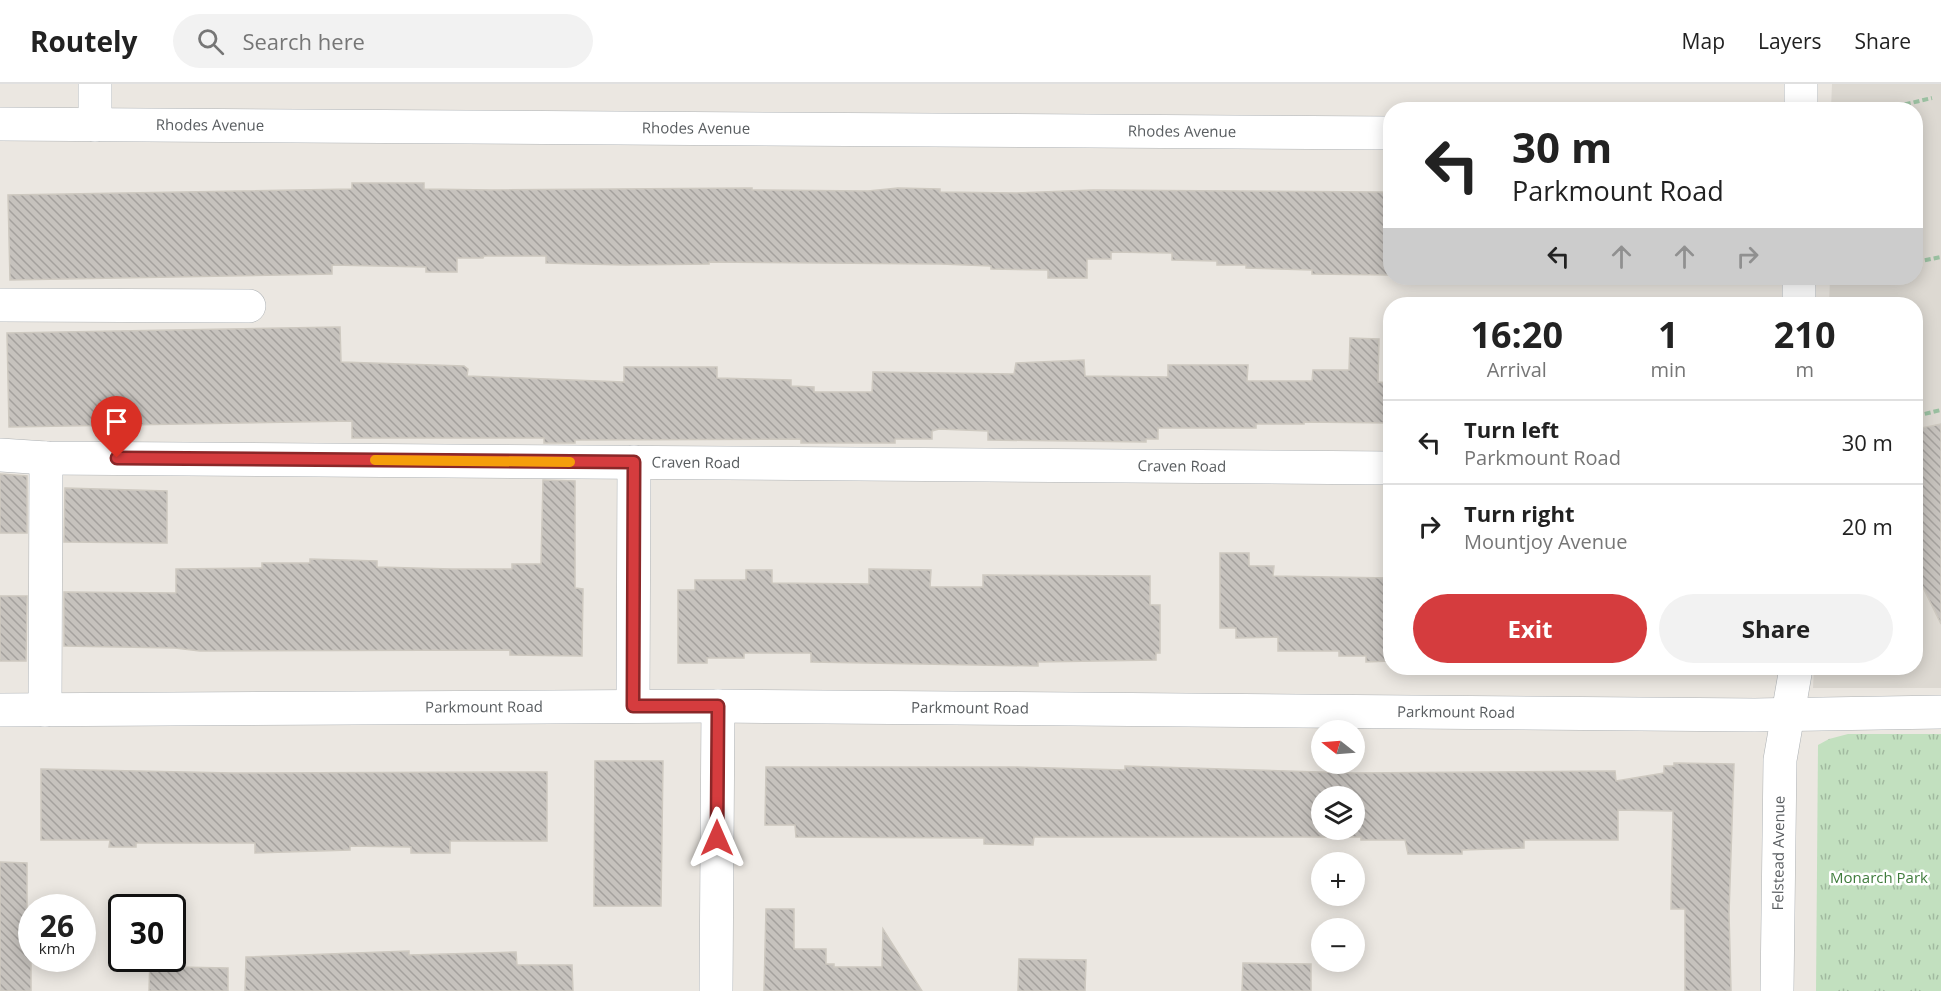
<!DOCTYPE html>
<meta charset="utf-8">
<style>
body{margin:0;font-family:"Open Sans",sans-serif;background:#f2f2f2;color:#222;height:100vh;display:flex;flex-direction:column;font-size:22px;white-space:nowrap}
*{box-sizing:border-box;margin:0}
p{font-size:20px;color:#767676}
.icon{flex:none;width:33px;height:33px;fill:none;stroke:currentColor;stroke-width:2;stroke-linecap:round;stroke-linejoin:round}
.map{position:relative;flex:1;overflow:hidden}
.side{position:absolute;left:1383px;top:213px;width:540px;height:378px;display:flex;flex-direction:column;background:#fff;border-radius:24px;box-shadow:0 3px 15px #0003}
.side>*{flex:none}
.banner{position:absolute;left:1383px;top:18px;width:540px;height:183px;border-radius:24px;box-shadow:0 3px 15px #0003;background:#fff;color:#222;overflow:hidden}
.needle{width:39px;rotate:287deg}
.controls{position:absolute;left:1311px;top:636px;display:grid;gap:12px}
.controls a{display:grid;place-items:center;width:54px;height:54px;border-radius:50%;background:#fff;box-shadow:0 3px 15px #0003;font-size:30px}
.speed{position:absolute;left:18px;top:810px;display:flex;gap:12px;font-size:30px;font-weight:700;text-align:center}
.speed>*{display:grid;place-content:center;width:78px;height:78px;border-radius:50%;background:#fff;box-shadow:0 3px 15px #0003;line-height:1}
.speed small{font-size:15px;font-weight:400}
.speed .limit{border:3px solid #111;border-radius:9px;background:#fff;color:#111}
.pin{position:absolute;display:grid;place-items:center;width:51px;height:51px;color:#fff;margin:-62px -26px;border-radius:50% 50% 50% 0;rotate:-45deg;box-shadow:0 0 6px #0007}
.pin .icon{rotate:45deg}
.me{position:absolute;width:66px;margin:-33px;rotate:0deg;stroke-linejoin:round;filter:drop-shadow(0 0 4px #0008)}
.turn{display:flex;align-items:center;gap:21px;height:126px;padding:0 30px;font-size:27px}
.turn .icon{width:78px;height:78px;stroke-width:2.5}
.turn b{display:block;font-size:42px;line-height:51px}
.lanes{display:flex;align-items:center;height:57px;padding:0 30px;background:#0003;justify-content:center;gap:30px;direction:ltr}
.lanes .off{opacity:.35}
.eta{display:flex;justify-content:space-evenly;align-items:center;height:102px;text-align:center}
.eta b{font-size:36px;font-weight:700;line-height:42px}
.primary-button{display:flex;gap:12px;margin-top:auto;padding:12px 30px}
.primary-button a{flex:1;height:69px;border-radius:36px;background:#d53c3e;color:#fff;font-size:24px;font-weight:700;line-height:69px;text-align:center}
.primary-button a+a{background:#f2f2f2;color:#222}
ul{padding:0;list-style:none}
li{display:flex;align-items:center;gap:18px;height:84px;padding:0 30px;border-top:2px solid #e0e0e0}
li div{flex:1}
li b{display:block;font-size:22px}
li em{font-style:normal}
header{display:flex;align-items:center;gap:36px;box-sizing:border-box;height:84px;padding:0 30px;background:#fff;border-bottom:2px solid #e0e0e0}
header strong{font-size:28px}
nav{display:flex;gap:33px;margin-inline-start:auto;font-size:21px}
.search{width:420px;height:54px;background:#f2f2f2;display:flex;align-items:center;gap:15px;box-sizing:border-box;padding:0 21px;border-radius:33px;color:#767676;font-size:22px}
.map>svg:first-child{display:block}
</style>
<header>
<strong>Routely</strong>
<div class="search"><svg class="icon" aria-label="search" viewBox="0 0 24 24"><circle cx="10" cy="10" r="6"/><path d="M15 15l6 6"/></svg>Search here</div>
<nav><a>Map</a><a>Layers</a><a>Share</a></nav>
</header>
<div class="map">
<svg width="1941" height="907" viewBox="0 0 1941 907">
<defs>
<pattern id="park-tufts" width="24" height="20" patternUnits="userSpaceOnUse" patternTransform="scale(1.5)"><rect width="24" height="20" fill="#c2e0bf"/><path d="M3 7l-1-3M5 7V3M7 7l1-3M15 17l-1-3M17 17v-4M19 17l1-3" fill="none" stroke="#a1b99f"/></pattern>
<pattern id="building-back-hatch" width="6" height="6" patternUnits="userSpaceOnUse" patternTransform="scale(1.5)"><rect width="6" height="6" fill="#c6c2bd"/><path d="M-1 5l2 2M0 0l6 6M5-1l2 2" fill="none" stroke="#a4a19d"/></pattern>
</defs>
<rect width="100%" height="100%" fill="#ebe7e1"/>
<!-- education -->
<path fill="#ddd9d2" d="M 1832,0 L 1941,0 L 1941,604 L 1813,604 L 1814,584 L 1916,584 L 1916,220 L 1829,220 L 1830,194 L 1916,194 L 1916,26 L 1831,25 Z"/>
<!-- park -->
<path fill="url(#park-tufts)" d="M 1848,650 L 1941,650 L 1941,907 L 1816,907 L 1818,661 L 1829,655 Z"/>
<!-- building -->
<g fill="url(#building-back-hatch)" stroke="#cec9c0" stroke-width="1.5" fill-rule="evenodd">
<path d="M 352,99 L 424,99 L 424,105 L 491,106 L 752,104 L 752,106 L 868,107 L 898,104 L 940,105 L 940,108 L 1016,109 L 1093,106 L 1382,108 L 1390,110 L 1390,191 L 1312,190 L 1312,186 L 1246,184 L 1246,181 L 1217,181 L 1217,177 L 1172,176 L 1172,169 L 1111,168 L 1111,175 L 1087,175 L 1087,194 L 1048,194 L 1048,186 L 991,185 L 991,182 L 941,180 L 709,178 L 709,180 L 626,181 L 546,179 L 546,172 L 484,172 L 483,174 L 457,174 L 457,188 L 426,188 L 426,183 L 332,181 L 332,190 L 10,196 L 8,111 L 352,105 Z"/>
<path d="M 340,243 L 341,278 L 464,282 L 468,285 L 467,292 L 624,298 L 624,283 L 717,283 L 717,294 L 791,296 L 791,302 L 814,303 L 814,308 L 872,308 L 873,288 L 1014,290 L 1016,279 L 1084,276 L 1085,292 L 1168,293 L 1168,281 L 1248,281 L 1247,297 L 1312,297 L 1313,286 L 1349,286 L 1350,254 L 1379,255 L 1378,298 L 1390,299 L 1390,339 L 1304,338 L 1304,340 L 1256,340 L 1256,344 L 1158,344 L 1158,355 L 1146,355 L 1146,358 L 988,356 L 988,347 L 939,345 L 932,347 L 932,355 L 895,355 L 895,359 L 801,359 L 801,355 L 575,356 L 575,359 L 544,359 L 544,354 L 352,354 L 352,337 L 9,343 L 7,249 Z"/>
<path d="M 1941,340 L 1941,540 L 1916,489 L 1916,345 Z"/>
<path d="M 0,390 L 27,392 L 27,449 L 0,449 Z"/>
<path d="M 543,396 L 575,397 L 575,504 L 583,505 L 582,572 L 510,571 L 510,566 L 200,567 L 175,564 L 64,562 L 64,508 L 176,509 L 176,485 L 262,484 L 262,479 L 310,479 L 310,475 L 377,477 L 377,483 L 452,485 L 512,485 L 512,480 L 541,480 Z"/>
<path d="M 65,404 L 167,407 L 167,459 L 64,458 Z"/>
<path d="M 1220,469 L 1249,469 L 1249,482 L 1274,482 L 1273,492 L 1390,494 L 1390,577 L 1366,578 L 1366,572 L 1339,572 L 1339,567 L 1278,567 L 1278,553 L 1236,554 L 1236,544 L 1220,544 Z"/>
<path d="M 869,485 L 931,486 L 930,503 L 983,503 L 983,491 L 1150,492 L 1150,521 L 1160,521 L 1160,569 L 1156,569 L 1156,576 L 1038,578 L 1038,582 L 811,578 L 811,569 L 744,569 L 744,574 L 707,574 L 707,579 L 678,579 L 678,506 L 695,506 L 695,496 L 746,496 L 746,486 L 772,486 L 772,499 L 869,500 Z"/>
<path d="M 0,512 L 27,512 L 26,577 L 0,577 Z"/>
<path d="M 595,677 L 663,677 L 661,822 L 594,822 Z"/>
<path d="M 1674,679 L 1734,680 L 1729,829 L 1731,907 L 1685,907 L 1685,825 L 1671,825 L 1673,727 L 1618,726 L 1618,756 L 1524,756 L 1524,764 L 1462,766 L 1462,770 L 1408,770 L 1405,756 L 1361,756 L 1361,753 L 1034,753 L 1033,761 L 984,760 L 984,754 L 796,753 L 795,741 L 765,741 L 766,683 L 1016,683 L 1125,686 L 1125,682 L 1353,689 L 1615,687 L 1616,697 L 1664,689 L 1664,682 L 1674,682 ZM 1322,712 L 1354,712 L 1354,746 L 1322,746 Z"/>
<path d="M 41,685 L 233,689 L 547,688 L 547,757 L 450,757 L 450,769 L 411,769 L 411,763 L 350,762 L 350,766 L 255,769 L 255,759 L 136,759 L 136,763 L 109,763 L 110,756 L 41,756 Z"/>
<path d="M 0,778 L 27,779 L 27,856 L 31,856 L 31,907 L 0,907 Z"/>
<path d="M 766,825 L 794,825 L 794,865 L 826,865 L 826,880 L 834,880 L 834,883 L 882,883 L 883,845 L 922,907 L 764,907 Z"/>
<path d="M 409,867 L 409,871 L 516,868 L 517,881 L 572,881 L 573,907 L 245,907 L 246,873 Z"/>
<path d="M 150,874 L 175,874 L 175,883 L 228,884 L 228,907 L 149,907 Z"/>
<path d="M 1019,875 L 1086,876 L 1085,907 L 1018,907 Z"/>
<path d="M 1243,879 L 1311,880 L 1311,907 L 1242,907 Z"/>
</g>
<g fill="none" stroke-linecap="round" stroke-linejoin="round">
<!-- minor casing -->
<g stroke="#aeb2b5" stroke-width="34">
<g id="minor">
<path d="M 1801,26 L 1801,0"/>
<path id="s1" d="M 0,40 L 1390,49"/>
<path d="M 95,41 L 95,0"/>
<path d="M 1799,220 L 1799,194"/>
<path d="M 0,221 L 249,222"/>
<path id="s2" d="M 0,371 L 46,374 L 1390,384"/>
<path d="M 633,622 L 634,378"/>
<path id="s3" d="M 0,626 L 718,622 L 1755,631 L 1941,628"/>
<path d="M 45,626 L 46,374"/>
<path d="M 716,907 L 718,622"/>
<path id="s4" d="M 1777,907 L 1780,676 L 1796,584"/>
</g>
</g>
<!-- path -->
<g stroke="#9ac0a1" stroke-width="4" stroke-dasharray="6 3" stroke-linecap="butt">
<path d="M 1833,24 L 1898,22 L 1932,14"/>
<path d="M 1916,178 L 1941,173"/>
<path d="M 1916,332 L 1941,326"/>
</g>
<!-- minor -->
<use href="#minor" stroke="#fff" stroke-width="33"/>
</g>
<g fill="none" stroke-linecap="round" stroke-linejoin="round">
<!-- route casing -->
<g stroke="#8a2728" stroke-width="15">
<path id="route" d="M 117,374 L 634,378 L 633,622 L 718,622 L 717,754"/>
</g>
<!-- route -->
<use href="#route" stroke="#d53c3e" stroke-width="10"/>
<!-- slow -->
<path stroke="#f59e0b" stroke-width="10" d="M 375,376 L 570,378"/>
</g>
<g text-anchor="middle" stroke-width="5" stroke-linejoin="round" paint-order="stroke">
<!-- street labels -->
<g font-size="15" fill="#595d60" stroke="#fff">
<text dy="5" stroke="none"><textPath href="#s1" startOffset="210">Rhodes Avenue</textPath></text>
<text dy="5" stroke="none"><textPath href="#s1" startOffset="696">Rhodes Avenue</textPath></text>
<text dy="5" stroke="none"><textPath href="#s1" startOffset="1182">Rhodes Avenue</textPath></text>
<text dy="5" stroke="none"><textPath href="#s2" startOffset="696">Craven Road</textPath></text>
<text dy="5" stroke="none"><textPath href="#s2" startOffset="1182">Craven Road</textPath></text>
<text dy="5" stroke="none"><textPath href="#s3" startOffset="484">Parkmount Road</textPath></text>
<text dy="5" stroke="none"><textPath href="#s3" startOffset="970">Parkmount Road</textPath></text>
<text dy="5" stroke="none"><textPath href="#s3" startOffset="1456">Parkmount Road</textPath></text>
<text dy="5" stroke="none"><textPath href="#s4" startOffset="138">Felstead Avenue</textPath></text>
</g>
<!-- park labels -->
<g font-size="15" fill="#3f7c3c" stroke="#fff">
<text x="1879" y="799">Monarch Park</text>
</g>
</g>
</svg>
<div class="controls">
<a><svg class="needle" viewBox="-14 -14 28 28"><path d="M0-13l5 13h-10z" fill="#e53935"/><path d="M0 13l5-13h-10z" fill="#767676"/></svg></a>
<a><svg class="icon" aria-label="layers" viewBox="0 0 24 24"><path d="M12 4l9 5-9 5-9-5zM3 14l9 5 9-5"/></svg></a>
<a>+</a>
<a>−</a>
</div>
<div class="speed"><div>26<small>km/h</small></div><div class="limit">30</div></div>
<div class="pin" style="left:117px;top:374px;background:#d93025"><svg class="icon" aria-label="arrive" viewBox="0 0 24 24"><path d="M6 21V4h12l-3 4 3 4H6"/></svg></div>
<svg class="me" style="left:717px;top:754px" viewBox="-20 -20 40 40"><path d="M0-17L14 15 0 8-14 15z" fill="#d53c3e" stroke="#fff" stroke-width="4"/></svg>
<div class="banner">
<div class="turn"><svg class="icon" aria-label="left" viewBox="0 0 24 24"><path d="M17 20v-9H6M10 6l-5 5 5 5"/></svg><div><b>30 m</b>Parkmount Road</div></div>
<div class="lanes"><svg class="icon" aria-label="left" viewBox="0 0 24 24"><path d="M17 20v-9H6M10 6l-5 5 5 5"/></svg><svg class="icon off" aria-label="ahead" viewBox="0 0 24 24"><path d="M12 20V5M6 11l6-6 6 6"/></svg><svg class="icon off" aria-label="ahead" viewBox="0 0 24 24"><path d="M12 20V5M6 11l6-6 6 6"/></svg><svg class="icon off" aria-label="right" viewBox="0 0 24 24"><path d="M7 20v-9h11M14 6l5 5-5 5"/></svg></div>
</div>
<section class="side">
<div class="eta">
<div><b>16:20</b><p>Arrival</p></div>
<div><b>1</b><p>min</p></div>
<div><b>210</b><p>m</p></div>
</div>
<ul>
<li><svg class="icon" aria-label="left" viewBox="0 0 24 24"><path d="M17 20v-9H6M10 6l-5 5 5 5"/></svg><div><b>Turn left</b><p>Parkmount Road</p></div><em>30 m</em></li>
<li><svg class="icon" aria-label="right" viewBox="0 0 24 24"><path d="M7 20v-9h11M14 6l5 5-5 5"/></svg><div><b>Turn right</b><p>Mountjoy Avenue</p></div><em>20 m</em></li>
</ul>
<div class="primary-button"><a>Exit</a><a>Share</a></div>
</section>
</div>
